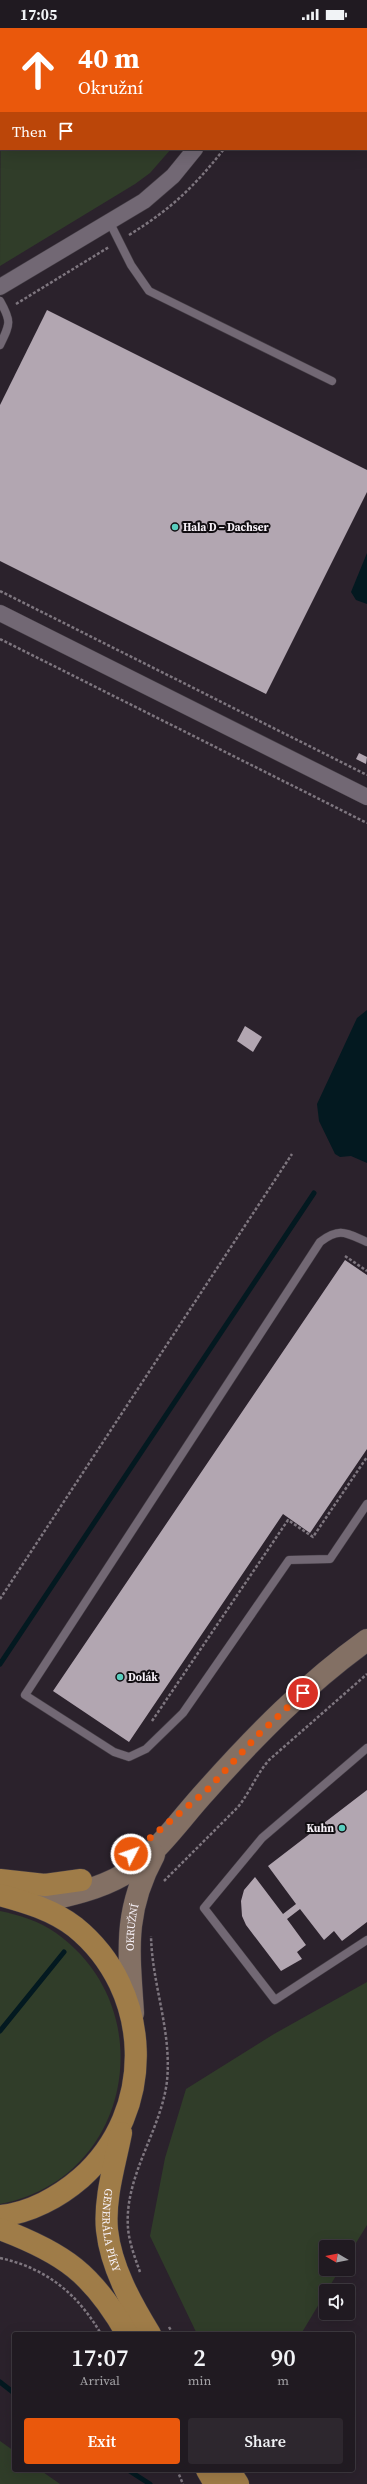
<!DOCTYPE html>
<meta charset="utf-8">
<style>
body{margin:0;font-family:"Source Serif 4",serif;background:#2d272e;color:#f1f3f6;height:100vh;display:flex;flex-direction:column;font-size:15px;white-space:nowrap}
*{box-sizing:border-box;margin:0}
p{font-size:13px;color:#a2a1a5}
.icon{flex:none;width:22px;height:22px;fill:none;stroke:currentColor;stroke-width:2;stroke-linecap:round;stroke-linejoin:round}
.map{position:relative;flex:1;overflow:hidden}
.details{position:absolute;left:12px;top:2304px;width:343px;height:140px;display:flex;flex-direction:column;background:#201a21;border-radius:4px;box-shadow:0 4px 16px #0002,0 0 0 1px #3d383f}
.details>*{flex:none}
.top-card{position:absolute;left:0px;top:0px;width:367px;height:122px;box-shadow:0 4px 16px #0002,0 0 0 1px #3d383f;background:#ea580c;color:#fff;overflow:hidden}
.needle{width:26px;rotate:280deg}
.controls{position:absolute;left:319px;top:2212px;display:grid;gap:8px}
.controls a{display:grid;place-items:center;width:36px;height:36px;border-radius:4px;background:#201a21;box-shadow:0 4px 16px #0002,0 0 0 1px #3d383f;font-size:20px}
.pin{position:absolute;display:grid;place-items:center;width:34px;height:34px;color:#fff;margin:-17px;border:2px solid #fff;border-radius:50%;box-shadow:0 1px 4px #0007}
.me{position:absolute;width:44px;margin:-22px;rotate:49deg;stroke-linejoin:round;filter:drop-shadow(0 0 3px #0008)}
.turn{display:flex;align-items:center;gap:14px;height:84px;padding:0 12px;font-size:18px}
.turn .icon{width:52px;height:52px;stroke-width:2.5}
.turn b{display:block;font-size:28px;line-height:34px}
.then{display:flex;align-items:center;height:38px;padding:0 12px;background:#0003;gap:8px;font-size:15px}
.eta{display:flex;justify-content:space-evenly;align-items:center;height:68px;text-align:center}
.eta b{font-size:24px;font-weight:600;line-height:28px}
.cta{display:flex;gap:8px;margin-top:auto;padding:8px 12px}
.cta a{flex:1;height:46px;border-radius:4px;background:#ea580c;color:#fff;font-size:16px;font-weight:600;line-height:46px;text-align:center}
.cta a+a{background:#2d272e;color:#f1f3f6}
.status{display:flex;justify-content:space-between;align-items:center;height:28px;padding:0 20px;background:#201a21;direction:ltr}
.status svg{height:11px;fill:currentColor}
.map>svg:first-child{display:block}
</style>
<div class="status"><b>17:05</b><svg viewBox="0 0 49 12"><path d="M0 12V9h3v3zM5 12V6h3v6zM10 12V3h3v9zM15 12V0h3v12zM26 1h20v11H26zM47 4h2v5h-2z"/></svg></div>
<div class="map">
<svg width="367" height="2456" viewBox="0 0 367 2456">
<rect width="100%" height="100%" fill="#2b222c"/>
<!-- green -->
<g fill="#303d29">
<path d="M 43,0 L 271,0 L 41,1 Z"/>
<path d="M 1,22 L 1,121 L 171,121 L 150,145 L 135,156 L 0,238 Z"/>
<path d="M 0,1883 C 19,1887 39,1893 56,1905 C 163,1981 132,2151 0,2176 Z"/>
<path d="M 367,1954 L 367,2197 L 348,2228 L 348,2219 L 326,2219 L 326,2241 L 340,2241 L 301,2306 L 197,2306 L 150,2208 L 165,2130 L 186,2061 L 274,2006 Z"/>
<path d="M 0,2413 L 14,2423 L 14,2442 L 40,2442 L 60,2456 L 0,2456 Z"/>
</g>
<!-- water -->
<g fill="#031920">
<path d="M 367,525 L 367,576 L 356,572 L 351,564 Z"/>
<path d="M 367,982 L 367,1135 L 351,1128 L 340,1129 L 335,1126 L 319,1093 L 317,1076 L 357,990 Z"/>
</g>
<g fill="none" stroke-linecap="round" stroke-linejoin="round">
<!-- stream -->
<g stroke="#031920" stroke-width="5">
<path d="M 27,1 L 29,0"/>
<path d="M 0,16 L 1,15"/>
<path d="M 0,1636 L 314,1165"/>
<path d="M 0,2003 L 64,1924"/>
<path d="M 0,2354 L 14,2365"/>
<path d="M 128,2442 L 150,2456"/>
</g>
</g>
<!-- building -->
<g fill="#b2a6b1">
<path d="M 47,282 L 367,442 L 367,464 L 266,666 L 0,533 L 0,377 Z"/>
<path d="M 359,725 L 367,729 L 366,736 L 356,731 Z"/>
<path d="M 245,998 L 262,1009 L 253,1024 L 237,1013 Z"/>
<path d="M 345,1232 L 367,1247 L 367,1421 L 310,1505 L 283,1486 L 129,1714 L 53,1663 Z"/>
<path d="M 367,1762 L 367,1894 L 342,1913 L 334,1903 L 324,1912 L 300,1881 L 287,1891 L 306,1917 L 297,1924 L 302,1931 L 281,1943 L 246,1897 L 242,1888 L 241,1873 L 244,1862 L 255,1849 L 283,1886 L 296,1876 L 268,1838 Z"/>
</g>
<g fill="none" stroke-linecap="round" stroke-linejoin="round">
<!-- service casing -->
<g stroke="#453e46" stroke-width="9">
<g id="service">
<path d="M 109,193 L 131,237 L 149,263 L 332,353"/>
<path d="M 0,273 C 12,294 10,296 0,317"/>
<path d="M 367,1214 C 346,1205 340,1199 320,1214 L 25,1667 L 114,1724 L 129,1729 L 146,1721 L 183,1685 L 289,1532 L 330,1531 L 367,1476"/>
<path d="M 367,1720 L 262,1810 L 204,1880 L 275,1972 L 367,1912"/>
</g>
</g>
<!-- minor casing -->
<g stroke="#453e46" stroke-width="17">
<g id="minor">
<path d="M 306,1 L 307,0"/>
<path d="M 0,259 L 144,173 L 173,148 L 195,121"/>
<path d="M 0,585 L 367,769"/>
</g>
</g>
<!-- secondary casing -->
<g stroke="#453e46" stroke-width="23">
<g id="secondary">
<path d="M 31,1876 C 62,1869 95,1863 123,1847 C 156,1828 180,1791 206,1763 C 255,1708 307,1655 367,1612"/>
<path id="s1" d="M 133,1985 C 129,1923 123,1884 154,1827"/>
</g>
</g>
<!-- trunk casing -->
<g stroke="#453e46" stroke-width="23">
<g id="trunk">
<path d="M 0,1852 L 45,1857 L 81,1852"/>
<path d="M 0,1867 C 26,1874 53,1882 75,1899 C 153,1962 157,2083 81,2150 C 59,2169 30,2185 0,2188"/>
<path id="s2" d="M 121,2105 C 115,2136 104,2170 107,2202 C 111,2239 131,2275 150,2306"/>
<path d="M 0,2201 C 64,2225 93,2246 127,2306"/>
<path d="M 207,2442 L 215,2456"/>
<path d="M 229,2442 L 238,2456"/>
</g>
</g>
<!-- path -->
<g stroke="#7e767f" stroke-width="2.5" stroke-dasharray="3 2" stroke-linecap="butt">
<path d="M 366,6 L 367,6"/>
<path d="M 129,207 C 171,181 193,160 224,121"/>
<path d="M 16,276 L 109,219"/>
<path d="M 0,563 L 367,747"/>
<path d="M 0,611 L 367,795"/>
<path d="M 345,1228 L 367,1243"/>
<path d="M 0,1571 L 292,1126"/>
<path d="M 152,1693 L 288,1492 L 313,1509 L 367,1429"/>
<path d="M 164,1853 L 238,1779 C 250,1764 256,1747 269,1732 L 367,1646"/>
<path d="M 0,2230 C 46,2240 78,2266 101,2306"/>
<path d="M 140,2244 C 135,2230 129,2214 128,2200 C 124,2148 161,2103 167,2053 C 172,2003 152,1957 151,1908"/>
<path d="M 169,2299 L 173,2306"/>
<path d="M 177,2442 L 183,2456"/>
</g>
<!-- service -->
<use href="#service" stroke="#726874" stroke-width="8"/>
<!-- minor -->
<use href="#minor" stroke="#726874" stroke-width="16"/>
<!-- secondary -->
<use href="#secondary" stroke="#837064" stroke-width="22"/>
<!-- trunk -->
<use href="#trunk" stroke="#9f7c48" stroke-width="22"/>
</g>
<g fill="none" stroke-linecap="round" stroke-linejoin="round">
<!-- route -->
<path stroke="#ea580c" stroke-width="7" stroke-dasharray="0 12.6" d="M 131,1826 L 206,1763 L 259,1706 L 303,1665"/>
</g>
<!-- markers -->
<g fill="#59cebf" stroke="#110d11" stroke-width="1.5">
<circle cx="175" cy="499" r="4"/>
<circle cx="120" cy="1649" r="4"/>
<circle cx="342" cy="1800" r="4"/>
</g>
<g text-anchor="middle" stroke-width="4" stroke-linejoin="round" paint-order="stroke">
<!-- poi labels -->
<g font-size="11" font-weight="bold" fill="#f7f1f8" stroke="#110d11" text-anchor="start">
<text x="183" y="503">Hala D – Dachser</text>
<text x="128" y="1653">Dolák</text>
<text x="334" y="1804" text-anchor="end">Kuhn</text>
</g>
<!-- street labels -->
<g font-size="11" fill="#f7f1f8" stroke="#110d11">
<text dy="4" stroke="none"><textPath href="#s1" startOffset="86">OKRUŽNÍ</textPath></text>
<text dy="4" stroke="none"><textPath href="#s2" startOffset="99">GENERÁLA PÍKY</textPath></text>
</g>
</g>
</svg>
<div class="controls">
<a><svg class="needle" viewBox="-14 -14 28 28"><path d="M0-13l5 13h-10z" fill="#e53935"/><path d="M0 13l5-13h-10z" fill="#a2a1a5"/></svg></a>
<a><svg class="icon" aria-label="sound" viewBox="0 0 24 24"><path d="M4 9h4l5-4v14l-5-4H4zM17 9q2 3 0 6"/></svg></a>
</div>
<div class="pin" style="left:303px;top:1665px;background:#d93025"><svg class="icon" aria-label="arrive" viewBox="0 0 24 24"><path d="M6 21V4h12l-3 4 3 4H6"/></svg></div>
<svg class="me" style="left:131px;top:1826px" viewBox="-20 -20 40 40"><circle r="17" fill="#ea580c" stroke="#fff" stroke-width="3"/><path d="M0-11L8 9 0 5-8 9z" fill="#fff"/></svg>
<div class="top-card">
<div class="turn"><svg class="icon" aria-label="ahead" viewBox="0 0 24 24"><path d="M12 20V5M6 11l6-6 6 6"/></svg><div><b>40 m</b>Okružní</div></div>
<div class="then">Then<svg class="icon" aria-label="arrive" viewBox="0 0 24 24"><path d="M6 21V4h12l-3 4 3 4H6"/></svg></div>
</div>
<section class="details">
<div class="eta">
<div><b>17:07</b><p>Arrival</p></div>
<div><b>2</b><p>min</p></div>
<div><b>90</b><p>m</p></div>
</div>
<div class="cta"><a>Exit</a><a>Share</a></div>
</section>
</div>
